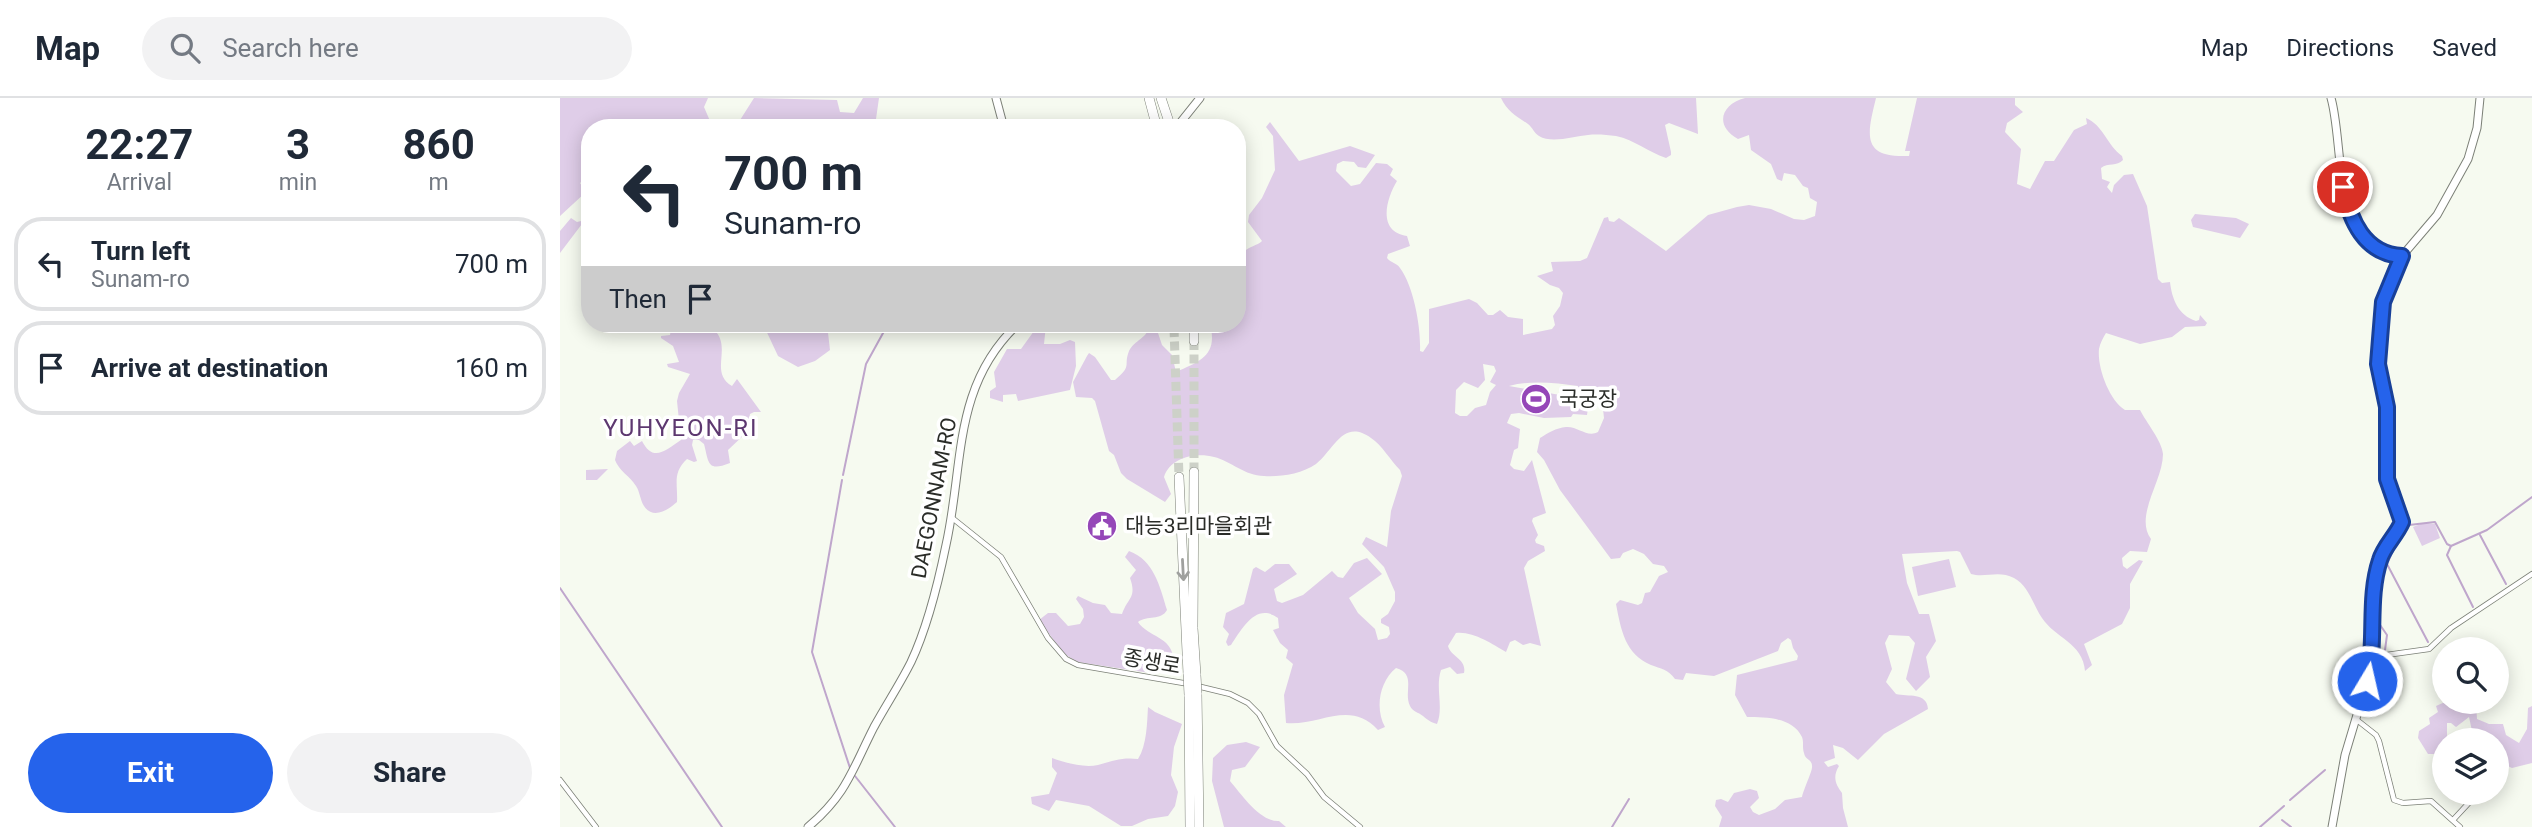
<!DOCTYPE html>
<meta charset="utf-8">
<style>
body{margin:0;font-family:Roboto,"Noto Sans KR",sans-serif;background:#f2f2f3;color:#1f2937;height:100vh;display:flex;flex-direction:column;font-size:26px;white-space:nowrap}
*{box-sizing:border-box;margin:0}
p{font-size:23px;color:#747a83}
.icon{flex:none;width:38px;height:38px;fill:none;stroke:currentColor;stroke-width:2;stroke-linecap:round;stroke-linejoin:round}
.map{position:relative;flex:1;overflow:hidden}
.sheet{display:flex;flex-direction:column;background:#fff;width:560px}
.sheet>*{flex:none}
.hud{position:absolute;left:21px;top:21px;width:665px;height:214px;border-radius:28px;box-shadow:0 4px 18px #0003;background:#fff;color:#1f2937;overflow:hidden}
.buttons{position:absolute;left:1872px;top:539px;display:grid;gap:14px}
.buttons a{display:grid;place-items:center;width:77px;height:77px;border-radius:50%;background:#fff;box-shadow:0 4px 18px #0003;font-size:35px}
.pin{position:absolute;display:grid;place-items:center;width:60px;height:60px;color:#fff;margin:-30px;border:4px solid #fff;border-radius:50%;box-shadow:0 2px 7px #0007}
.me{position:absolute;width:77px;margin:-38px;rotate:9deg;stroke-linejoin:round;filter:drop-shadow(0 0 5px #0008)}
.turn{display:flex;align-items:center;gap:24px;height:147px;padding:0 28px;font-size:32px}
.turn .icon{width:91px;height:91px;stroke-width:2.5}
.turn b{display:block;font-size:49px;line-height:60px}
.then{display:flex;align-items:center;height:66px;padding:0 28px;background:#0003;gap:14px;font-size:26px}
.eta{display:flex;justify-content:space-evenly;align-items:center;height:119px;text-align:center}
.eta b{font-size:42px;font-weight:700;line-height:49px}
.button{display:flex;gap:14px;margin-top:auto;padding:14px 28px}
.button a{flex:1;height:80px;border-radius:42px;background:#2563eb;color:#fff;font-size:28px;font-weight:700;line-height:80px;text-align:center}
.button a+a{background:#f2f2f3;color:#1f2937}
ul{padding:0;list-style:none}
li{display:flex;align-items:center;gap:21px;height:94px;margin:0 14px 10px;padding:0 14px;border:4px solid #e0e1e3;border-radius:28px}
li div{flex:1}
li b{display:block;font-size:26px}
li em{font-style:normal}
header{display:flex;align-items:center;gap:42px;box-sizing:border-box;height:98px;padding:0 35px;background:#fff;border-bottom:2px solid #e0e1e3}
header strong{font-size:33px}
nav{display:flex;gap:38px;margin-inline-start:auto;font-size:24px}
.search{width:490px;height:63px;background:#f2f2f3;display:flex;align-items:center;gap:18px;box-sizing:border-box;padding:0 24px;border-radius:38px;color:#747a83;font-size:26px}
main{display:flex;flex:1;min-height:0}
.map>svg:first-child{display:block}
</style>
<header>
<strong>Map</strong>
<div class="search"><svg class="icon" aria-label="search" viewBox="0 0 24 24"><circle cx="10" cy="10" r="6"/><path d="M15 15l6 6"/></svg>Search here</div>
<nav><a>Map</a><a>Directions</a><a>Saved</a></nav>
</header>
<main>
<section class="sheet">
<div class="eta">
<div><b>22:27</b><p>Arrival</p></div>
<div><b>3</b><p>min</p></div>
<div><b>860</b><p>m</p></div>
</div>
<ul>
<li><svg class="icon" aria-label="left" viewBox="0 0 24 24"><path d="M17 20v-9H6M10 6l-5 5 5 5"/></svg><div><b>Turn left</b><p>Sunam-ro</p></div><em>700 m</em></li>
<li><svg class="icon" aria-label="arrive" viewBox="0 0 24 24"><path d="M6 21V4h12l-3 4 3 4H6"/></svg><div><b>Arrive at destination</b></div><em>160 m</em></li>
</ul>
<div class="button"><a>Exit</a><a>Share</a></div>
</section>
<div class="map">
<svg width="1972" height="729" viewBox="0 0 1972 729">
<rect width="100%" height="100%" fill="#f6faf0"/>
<!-- green -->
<g fill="#dfcde8" fill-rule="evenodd">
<path d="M 0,0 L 148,0 L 144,9 L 150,23 L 139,24 L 136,30 L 30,30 L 30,76 L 20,85 L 26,94 L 0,118 Z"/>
<path d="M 194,0 L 277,2 L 280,14 L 294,15 L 303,0 L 319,0 L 316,21 L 312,30 L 175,30 Z"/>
<path d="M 941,0 L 1136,0 L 1138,36 L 1109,25 L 1105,27 L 1111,54 L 1111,57 L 1106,60 C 1088,54 1075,42 1056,38 C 1047,37 1037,36 1028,37 C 1014,38 992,46 979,38 C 974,35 973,30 968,26 C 956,18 947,13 941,0 Z"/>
<path d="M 1185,0 L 1316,0 C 1307,37 1301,60 1349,58 L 1350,53 L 1345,53 L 1357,0 L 1455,0 L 1455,7 L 1463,14 L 1447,25 L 1445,34 L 1461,51 L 1457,86 L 1470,91 L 1485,63 L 1494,63 L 1514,32 L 1527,26 L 1526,20 C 1543,27 1547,47 1562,58 L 1563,62 C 1557,69 1548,64 1541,70 L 1542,81 L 1550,84 L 1547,89 L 1552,95 L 1554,87 L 1564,77 L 1573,76 L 1587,108 L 1598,181 L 1602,185 L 1610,184 C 1612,201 1618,217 1636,223 L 1639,222 L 1640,217 L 1647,225 L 1645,228 L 1625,229 L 1612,239 L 1580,246 L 1546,235 C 1543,240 1540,245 1539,251 C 1537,269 1549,302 1565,312 L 1580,312 C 1586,324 1602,343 1603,356 C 1603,383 1574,418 1591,441 L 1587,454 L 1570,453 L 1562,460 L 1563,468 L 1567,471 L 1579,462 L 1583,463 L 1570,486 L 1570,510 L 1562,526 L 1524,546 L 1532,567 L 1525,573 C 1523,545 1495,540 1482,520 C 1473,507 1469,488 1454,480 C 1439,472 1425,480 1411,476 L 1400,454 L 1397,453 L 1342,456 L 1347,485 L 1359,516 L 1369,516 L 1376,543 L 1366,559 L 1370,579 L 1356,593 L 1346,581 L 1355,545 L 1349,538 L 1329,537 L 1325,545 L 1332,571 L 1326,584 L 1336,596 C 1348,599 1367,594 1368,611 L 1324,636 L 1298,662 L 1283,650 L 1273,647 L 1275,660 L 1264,664 L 1268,669 L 1277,666 L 1279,668 C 1272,679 1276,687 1282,695 L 1283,710 L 1288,729 L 1159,729 L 1162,719 L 1155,708 L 1156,702 L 1161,701 L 1168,704 L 1174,695 L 1190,691 L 1197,693 L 1199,700 L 1190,709 L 1193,714 L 1199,717 L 1215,711 L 1225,702 L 1242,699 C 1244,690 1253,672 1252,668 C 1252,661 1245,662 1244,655 C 1242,649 1244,644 1242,639 C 1232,619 1205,619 1187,619 L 1175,597 L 1177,577 L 1237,562 L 1238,558 L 1233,550 L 1231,542 L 1228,540 L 1221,545 L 1218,553 L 1154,578 L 1126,575 L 1123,582 L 1115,581 C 1108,571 1101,571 1091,567 C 1065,556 1061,532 1056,506 L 1060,502 L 1078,507 L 1082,505 L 1085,495 L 1090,494 L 1099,478 L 1108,474 L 1104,468 L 1093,466 L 1084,456 L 1073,451 L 1063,455 L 1060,460 L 1051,461 L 1000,392 L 984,362 L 977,354 L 980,340 C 988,335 996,330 1006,329 C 1018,328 1027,340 1038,334 L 1044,320 L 1042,302 L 1038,298 L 1018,295 L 1018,288 C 996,285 970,282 949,288 L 1029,302 L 1027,317 L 1013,316 L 1011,319 L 984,320 L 959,315 L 951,316 L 947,325 L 960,331 L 958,350 L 954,352 L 950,367 L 954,371 L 964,373 L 972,362 L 986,415 L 973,420 L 972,423 L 978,437 L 975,442 L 976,445 L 984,448 L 985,453 L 968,463 L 964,470 L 981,548 L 970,545 L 963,547 L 955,542 L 950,544 L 946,554 C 932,546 913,533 896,535 L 888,548 C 891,559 907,561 904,575 L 897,576 L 890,569 L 881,572 C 875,590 884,609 877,626 C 870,624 868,622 863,618 C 858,614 853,614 850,608 C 843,594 857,576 836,570 C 819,584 815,611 825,629 L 818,632 C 790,601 760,628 726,625 L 724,597 L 733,566 L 726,560 L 728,552 L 720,545 L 713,532 L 719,530 L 718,520 C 696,504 682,531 671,547 L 668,548 L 666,544 L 669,536 L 663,529 L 666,515 L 684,506 L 693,471 L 696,469 L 705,474 L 715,466 L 729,466 L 737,476 L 714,491 L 717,503 L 722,505 L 743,497 L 772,473 L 778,479 L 783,480 L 794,465 L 807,460 L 822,476 L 789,500 L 798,515 L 815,531 L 818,542 L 827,540 L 830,536 L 829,529 L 821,525 L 821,521 L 828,516 L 835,503 L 835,494 L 824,469 L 802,446 L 806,439 L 827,449 L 831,413 L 842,378 L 840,372 C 830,362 822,347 811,340 C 783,320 774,352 756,366 C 742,376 720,379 704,378 C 685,378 671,363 654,359 C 635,354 610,360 604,379 L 611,396 L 605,404 L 567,381 L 561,375 L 554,357 L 549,353 L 535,303 L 532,300 L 516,299 L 513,284 L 527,258 L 529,255 L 535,259 L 551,282 L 555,282 C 573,267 563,268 569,253 C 574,242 590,239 589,226 L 595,226 L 602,247 L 612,257 L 616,274 C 641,263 658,257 650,226 L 677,226 C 677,208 672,166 684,154 C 689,148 697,148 702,143 L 688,124 L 689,117 L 702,100 L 715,72 L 713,38 L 706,29 L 710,24 L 739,63 L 790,48 L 815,57 L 806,70 L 798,69 L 794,64 L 783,63 L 777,66 L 776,73 L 791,88 L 800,86 L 816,65 L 827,66 L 833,71 L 830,77 L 837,83 C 826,101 817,134 847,138 L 850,148 L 828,156 L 827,160 C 831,165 837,165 840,170 C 854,189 861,230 860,253 L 863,254 L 869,245 L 869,211 L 909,201 L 917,205 L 928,217 L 933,217 L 940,212 L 948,219 L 963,221 L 963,237 L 992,231 L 995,227 L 993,218 L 1000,208 L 1003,195 L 999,190 L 990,187 L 977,178 L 993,173 L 991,164 L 1020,163 L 1027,160 L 1044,120 L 1048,119 L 1049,123 L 1054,124 L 1059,120 L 1106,153 L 1148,117 L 1177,109 L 1189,107 L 1211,111 L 1234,121 L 1244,122 L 1255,118 L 1257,104 L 1250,100 L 1248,90 L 1243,88 L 1235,77 L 1224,75 L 1222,83 L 1217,81 L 1211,66 L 1191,52 L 1189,37 L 1178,41 C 1154,28 1161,6 1185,0 ZM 923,266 L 934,268 L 936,273 L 930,284 L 936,287 L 930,294 L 926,307 L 915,310 L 907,318 L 900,318 L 895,315 L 896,292 L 904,284 L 918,290 L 925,282 Z"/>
<path d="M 1635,116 L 1676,120 L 1689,126 L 1680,140 L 1633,129 L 1631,122 Z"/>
<path d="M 11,120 L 17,124 L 25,122 L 0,155 L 0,133 Z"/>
<path d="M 112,226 L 158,226 L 157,235 C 170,253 150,275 172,288 L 177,281 L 201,314 L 194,314 L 190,316 L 186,335 L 168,352 L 170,365 C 147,374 149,365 144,346 L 139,342 L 133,342 L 132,347 L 137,363 L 134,364 L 127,361 C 112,375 118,386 117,404 C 108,412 93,422 84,408 C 80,402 80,394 76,388 C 70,378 59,373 55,362 L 57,353 L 70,343 L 74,348 L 82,343 C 93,365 106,352 121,342 L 117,303 L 119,295 L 130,276 L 108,269 L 107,266 L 119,264 L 113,248 L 101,240 L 101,238 L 110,237 Z"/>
<path d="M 203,226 L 267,226 L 270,252 L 255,263 L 238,269 L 218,258 Z"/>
<path d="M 476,226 L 486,227 L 484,246 L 500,246 L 510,242 L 515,244 L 516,268 L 510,292 L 458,303 L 456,296 L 443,297 L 443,304 L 430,300 L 430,293 L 436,289 L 434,274 L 447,251 L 461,251 L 474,233 Z"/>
<path d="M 48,371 L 37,382 L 26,382 L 26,372 Z"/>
<path d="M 1863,425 L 1875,426 L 1880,440 L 1862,448 L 1853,429 Z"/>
<path d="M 569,453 C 594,462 600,489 607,512 C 601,523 587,517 578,524 C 588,539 612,539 613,560 L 597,576 L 517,564 L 503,555 L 479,522 L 488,515 L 496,515 L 508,528 L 520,526 L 524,519 L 523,511 L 516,501 L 518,498 L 533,505 L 545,507 L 551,515 L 562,516 C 568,499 577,500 570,480 L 576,472 L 565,459 Z"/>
<path d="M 1389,461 L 1396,489 L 1358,498 L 1352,469 Z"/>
<path d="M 1885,604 L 1916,604 L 1917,621 L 1929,626 L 1943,626 L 1946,637 L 1959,645 L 1967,631 L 1968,610 L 1972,608 L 1972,665 L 1952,670 L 1937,663 L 1937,642 L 1914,642 L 1909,619 L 1896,629 L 1891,625 L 1887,625 L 1887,641 L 1885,642 L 1885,648 L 1875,656 L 1868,656 L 1858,640 L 1859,633 L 1870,626 L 1869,620 L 1878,614 L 1876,608 Z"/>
<path d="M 588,609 L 595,614 L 622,626 L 614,649 L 611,677 L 618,694 L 615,708 L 608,718 L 588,721 L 572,728 L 561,728 L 529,708 L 496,702 L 489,713 L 472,706 L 471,699 L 489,696 L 497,675 L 492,669 L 492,660 C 506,665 524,670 538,667 C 552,663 562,659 578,661 C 587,647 587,625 588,609 Z"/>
<path d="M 686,644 L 700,649 L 685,669 L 672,672 L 670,683 C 682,697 700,724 719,723 L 726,729 L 664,729 L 652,683 L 653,660 L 667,647 Z"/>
</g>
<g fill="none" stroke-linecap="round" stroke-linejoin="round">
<!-- stream -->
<g stroke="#bfa6cc" stroke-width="2">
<path d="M 283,377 L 306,266 L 328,226"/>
<path d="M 282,382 L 252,554 L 290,670"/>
<path d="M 1920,437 L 1946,486"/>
<path d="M 1832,447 L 1849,427 L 1875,424 L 1887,446 L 1891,448 L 1927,432 L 1972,399"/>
<path d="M 1832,448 L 1834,450 L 1827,466 L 1868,544"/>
<path d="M 1891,448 L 1887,457 L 1913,509"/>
<path d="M 0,490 L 162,729"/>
<path d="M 1818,524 L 1827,537 L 1825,552"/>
<path d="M 295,678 L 335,729"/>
<path d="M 1730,702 L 1765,672"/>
<path d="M 1722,722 L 1731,729"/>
<path d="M 1052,729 L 1069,701"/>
<path d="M 1700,729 L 1724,708"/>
</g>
<!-- highway-tunnel -->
<g stroke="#cdd1c8" stroke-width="9" stroke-dasharray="9 4.5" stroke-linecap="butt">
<path d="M 614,230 L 619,379"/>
<path d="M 634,243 L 634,374"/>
</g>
<!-- street casing -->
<g stroke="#7c8077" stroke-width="6">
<g id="street">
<path d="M 391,419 L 441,459 L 488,540 L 506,561 L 518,567 L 629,586"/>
<path d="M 1812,559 L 1869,551 L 1891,530 L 1972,476"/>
<path d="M 637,588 L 670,596 L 688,605 L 699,616 L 717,648 L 747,676 L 764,699 L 800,729"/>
<path d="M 1797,622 L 1816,637 L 1819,643 L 1834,702 L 1843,705 L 1871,703 L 1900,729"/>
<path d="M 0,682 L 36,729"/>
<path d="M 1893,722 L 1918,695"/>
</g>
</g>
<!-- secondary casing -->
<g stroke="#7c8077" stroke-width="9">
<g id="secondary">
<path d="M 436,0 L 444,30"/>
<path d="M 1771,0 C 1785,48 1770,155 1842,158"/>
<path d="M 616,30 L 640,0"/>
<path d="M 248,729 C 287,696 292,672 314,629 C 326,607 340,586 351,564 C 368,528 378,486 386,447 C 404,367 392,288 458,226"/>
<path d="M 1772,729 L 1785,657 L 1811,570 L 1814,494 L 1819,463 L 1842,424 L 1827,381 L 1826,303 L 1819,280 L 1818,266 L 1823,204 L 1842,158 L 1877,117 L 1908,61 L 1917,30 L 1920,0"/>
</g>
</g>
<!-- highway casing -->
<g stroke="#7c8077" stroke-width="10">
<g id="highway">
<path d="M 589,0 L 597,30"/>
<path d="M 601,0 L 611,30"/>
<path d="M 614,230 L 614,226"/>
<path d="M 634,243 L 634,226"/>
<path d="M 634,374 L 633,530 L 636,577"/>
<path d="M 619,379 L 628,576"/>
<path d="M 637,595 L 639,729"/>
<path d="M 629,597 L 630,729"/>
</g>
</g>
<!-- street -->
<use href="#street" stroke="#fff" stroke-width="4.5"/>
<!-- secondary -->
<use href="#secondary" stroke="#fff" stroke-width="7"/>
<!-- highway -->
<use href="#highway" stroke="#fff" stroke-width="9"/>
<!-- highway-bridge casing -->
<g stroke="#7c8077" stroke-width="10" stroke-linecap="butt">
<g id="highway-bridge">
<path d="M 628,576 L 629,597"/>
<path d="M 636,577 L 637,595"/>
</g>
</g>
<!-- highway-bridge -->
<use href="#highway-bridge" stroke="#fff" stroke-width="9"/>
</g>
<!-- one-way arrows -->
<defs><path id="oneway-shaft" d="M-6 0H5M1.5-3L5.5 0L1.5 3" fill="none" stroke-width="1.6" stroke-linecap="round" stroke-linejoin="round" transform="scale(1.75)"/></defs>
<use stroke="#9fa09e" href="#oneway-shaft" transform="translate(623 472) rotate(87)"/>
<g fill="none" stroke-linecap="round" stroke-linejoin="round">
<!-- route casing -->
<g stroke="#184099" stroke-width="18">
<path id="route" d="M 1783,89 C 1790,122 1804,156 1842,158 L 1823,204 L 1818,266 L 1827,309 L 1827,381 L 1842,424 C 1836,438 1824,448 1820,462 C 1807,501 1817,544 1807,583"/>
</g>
<!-- route -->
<use href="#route" stroke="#2563eb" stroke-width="12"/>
</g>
<!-- icons -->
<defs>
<g id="stadium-disc" transform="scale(1.575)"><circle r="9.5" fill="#9547b8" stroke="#fff"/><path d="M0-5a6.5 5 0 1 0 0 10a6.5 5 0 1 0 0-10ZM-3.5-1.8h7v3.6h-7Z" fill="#fff"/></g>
<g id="civic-disc" transform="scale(1.575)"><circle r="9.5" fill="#9547b8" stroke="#fff"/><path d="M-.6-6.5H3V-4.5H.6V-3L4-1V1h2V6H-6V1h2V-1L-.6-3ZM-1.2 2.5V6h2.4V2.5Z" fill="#fff"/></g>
</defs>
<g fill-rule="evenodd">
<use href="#stadium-disc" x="976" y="301"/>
<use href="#civic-disc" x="542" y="428"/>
</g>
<g text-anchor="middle" stroke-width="7" stroke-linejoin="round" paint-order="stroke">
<!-- poi labels -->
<g font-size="21" fill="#2a2c28" stroke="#fff" text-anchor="start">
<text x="999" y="308">국궁장</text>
<text x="565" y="435">대능3리마을회관</text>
</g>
<!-- street labels -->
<g font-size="21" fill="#2a2c28" stroke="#fff">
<text transform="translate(374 400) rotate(-79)" y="7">DAEGONNAM-RO</text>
<text transform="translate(592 564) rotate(10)" y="7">종생로</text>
</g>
<!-- quarter labels -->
<g font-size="24" letter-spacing="2" fill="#5d3870" stroke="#fff">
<text x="121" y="338">YUHYEON-RI</text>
</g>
</g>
</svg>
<div class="buttons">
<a><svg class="icon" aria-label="search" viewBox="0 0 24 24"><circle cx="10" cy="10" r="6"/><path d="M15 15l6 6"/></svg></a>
<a><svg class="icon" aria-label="layers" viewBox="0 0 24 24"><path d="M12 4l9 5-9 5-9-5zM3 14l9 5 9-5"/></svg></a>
</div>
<div class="pin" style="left:1783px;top:89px;background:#d93025"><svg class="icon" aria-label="arrive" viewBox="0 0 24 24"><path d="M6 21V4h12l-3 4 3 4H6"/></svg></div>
<svg class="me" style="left:1807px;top:583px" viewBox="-20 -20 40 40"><circle r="17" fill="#2563eb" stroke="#fff" stroke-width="3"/><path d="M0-11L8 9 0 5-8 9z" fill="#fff"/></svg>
<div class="hud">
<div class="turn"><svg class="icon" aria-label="left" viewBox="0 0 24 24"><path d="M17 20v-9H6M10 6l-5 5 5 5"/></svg><div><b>700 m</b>Sunam-ro</div></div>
<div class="then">Then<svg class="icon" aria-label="arrive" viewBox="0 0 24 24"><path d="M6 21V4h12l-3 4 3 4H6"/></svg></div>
</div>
</div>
</main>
